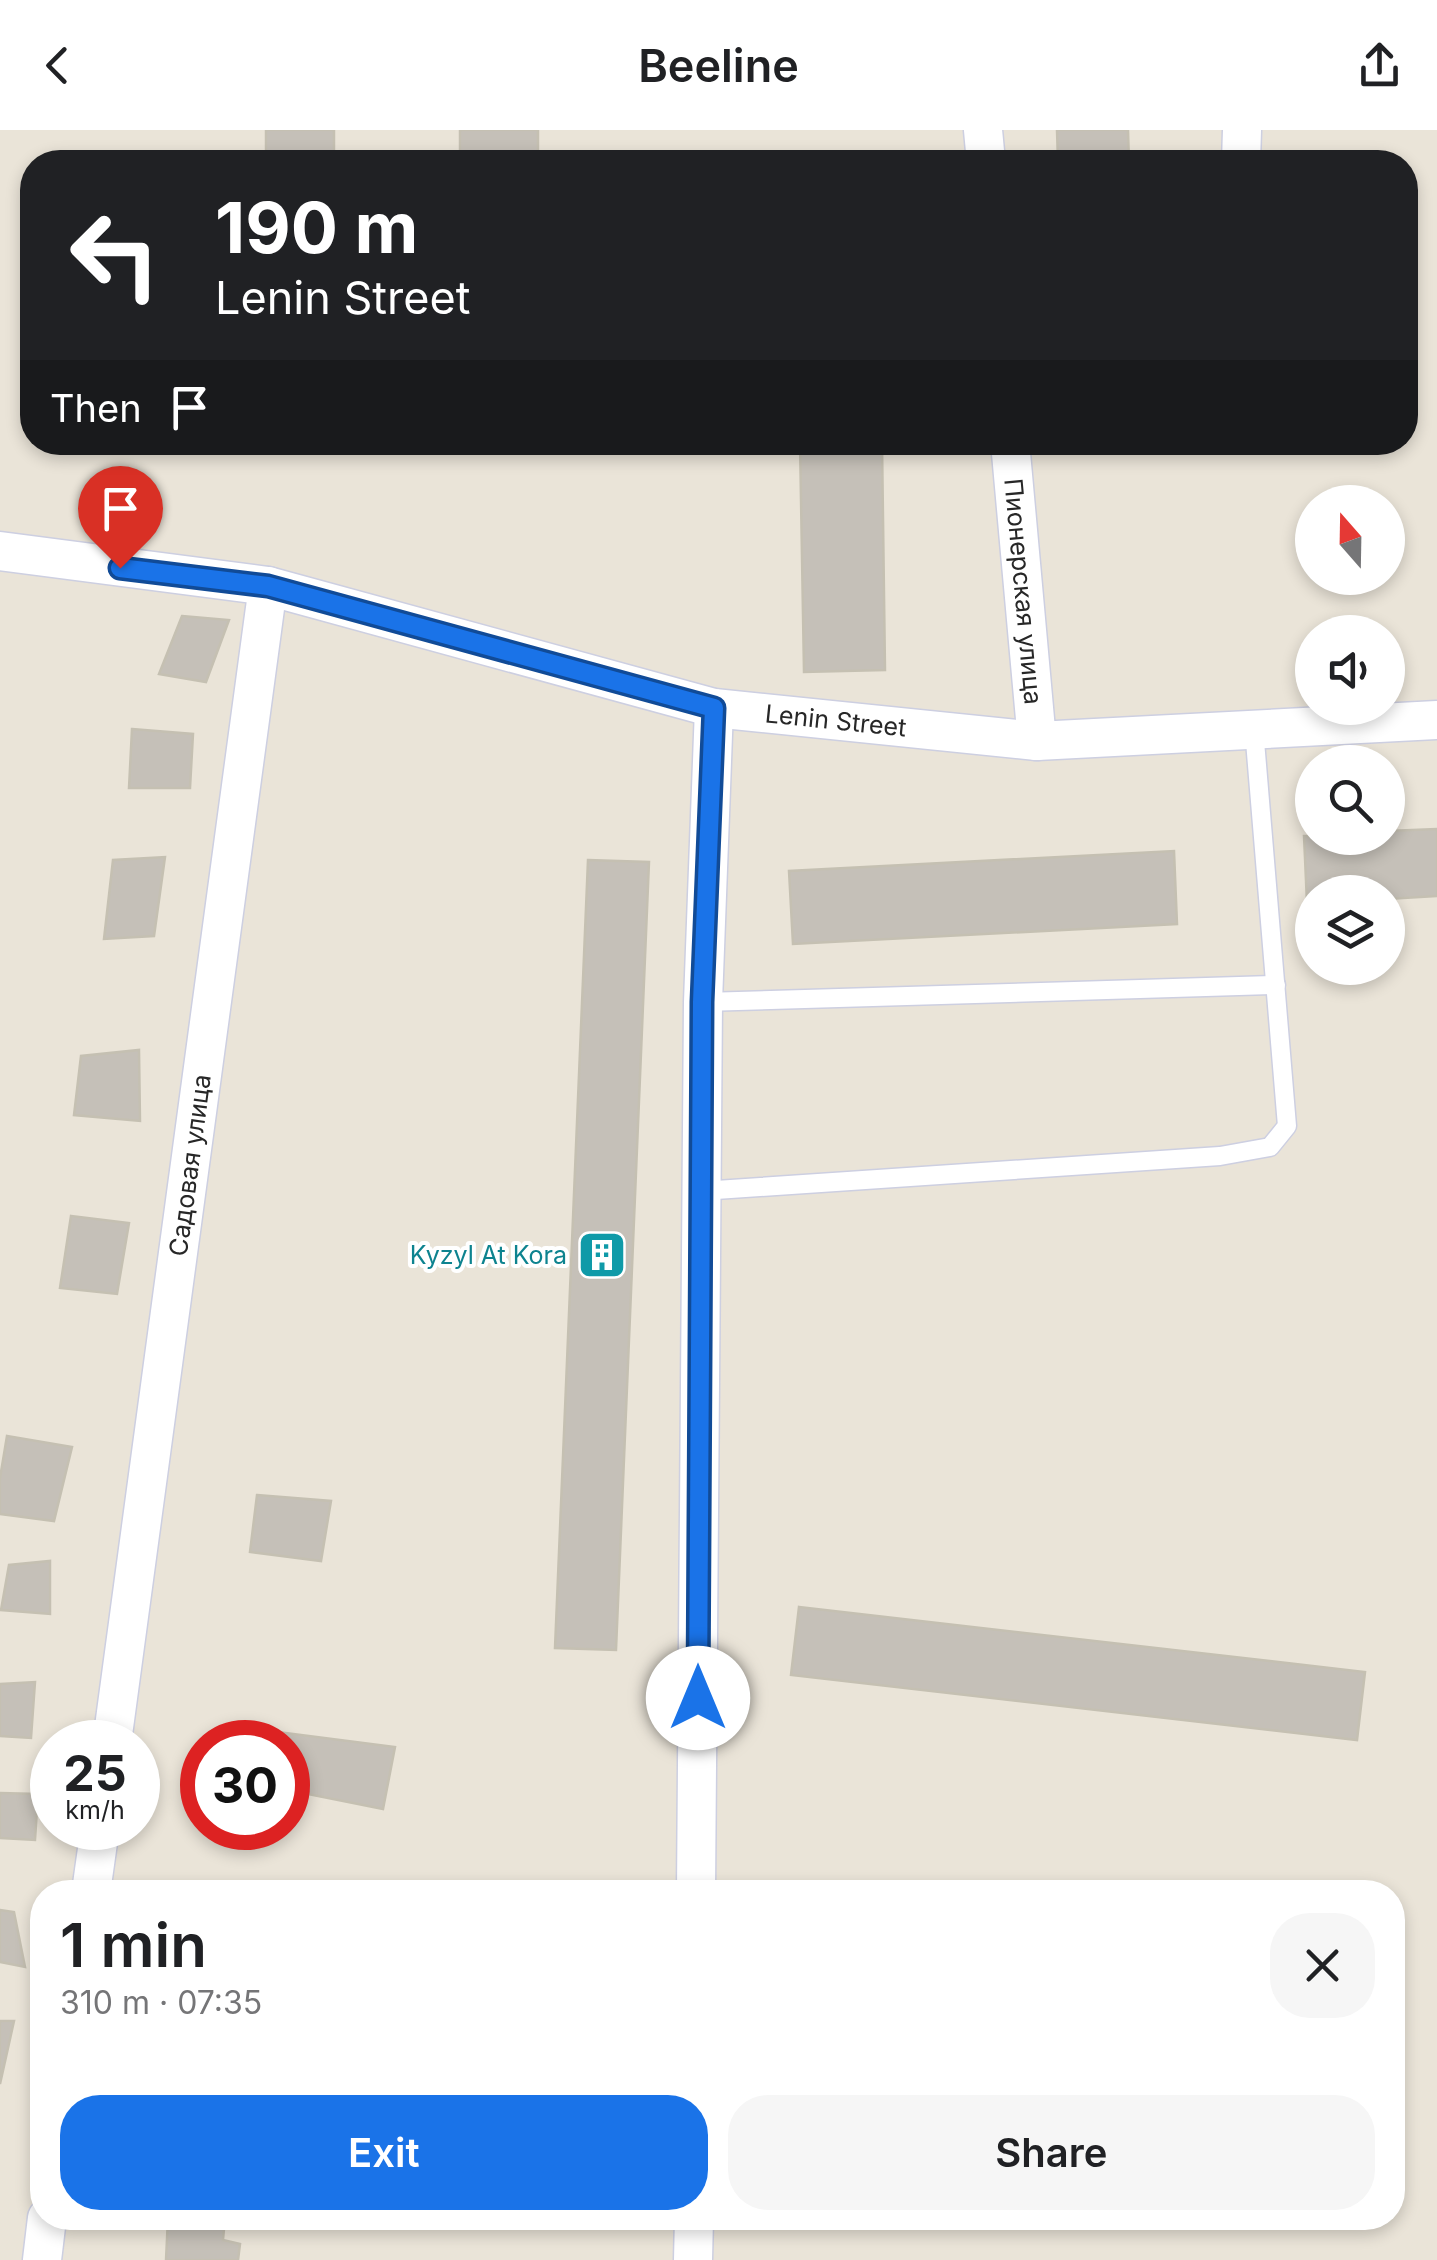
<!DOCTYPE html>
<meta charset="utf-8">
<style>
body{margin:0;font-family:Inter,sans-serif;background:#f6f6f6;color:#202124;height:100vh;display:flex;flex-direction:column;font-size:38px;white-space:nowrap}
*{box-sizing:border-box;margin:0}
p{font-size:32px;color:#757577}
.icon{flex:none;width:55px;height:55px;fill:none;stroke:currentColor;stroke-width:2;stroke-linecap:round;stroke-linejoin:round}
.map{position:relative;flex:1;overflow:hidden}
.panel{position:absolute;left:30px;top:1750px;width:1375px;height:350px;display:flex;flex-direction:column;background:#fff;border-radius:40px;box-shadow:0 5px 15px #0003}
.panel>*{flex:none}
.top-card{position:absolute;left:20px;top:20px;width:1398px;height:305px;border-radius:40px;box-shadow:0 5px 15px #0003;background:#202124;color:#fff;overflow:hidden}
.needle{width:65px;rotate:340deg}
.fabs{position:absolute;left:1295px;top:355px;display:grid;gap:20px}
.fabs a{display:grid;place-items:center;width:110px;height:110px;border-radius:50%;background:#fff;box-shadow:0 5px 15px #0003;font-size:50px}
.speed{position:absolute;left:30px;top:1590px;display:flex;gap:20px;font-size:50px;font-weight:700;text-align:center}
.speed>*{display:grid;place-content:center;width:130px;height:130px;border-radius:50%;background:#fff;box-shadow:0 5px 15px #0003;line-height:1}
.speed small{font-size:25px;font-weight:400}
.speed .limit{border:15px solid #d22;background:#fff;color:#111}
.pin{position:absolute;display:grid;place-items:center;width:85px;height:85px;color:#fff;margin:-102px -42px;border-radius:50% 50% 50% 0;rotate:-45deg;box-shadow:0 0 10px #0007}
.pin .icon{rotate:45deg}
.me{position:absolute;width:110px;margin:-55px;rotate:0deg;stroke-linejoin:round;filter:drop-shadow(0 0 8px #0008)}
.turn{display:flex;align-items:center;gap:35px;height:210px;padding:0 30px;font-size:45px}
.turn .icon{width:130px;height:130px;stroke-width:2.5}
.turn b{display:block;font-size:70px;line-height:85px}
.then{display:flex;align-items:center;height:95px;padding:0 30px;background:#0003;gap:20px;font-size:38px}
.round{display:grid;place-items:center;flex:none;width:105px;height:105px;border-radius:40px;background:#f6f6f6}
.summary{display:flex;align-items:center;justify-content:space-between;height:170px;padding:0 30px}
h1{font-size:60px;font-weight:600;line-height:75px}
.button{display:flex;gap:20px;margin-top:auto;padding:20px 30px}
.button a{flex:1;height:115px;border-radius:40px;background:#1a73e8;color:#fff;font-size:40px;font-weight:600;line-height:115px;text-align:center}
.button a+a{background:#f6f6f6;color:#202124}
header{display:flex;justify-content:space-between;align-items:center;height:130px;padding:0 30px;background:#fff;font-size:45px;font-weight:600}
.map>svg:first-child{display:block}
</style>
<header><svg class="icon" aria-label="back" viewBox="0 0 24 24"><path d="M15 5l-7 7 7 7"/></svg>Beeline<svg class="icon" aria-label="share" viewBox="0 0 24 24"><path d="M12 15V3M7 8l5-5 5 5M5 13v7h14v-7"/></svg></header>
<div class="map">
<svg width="1437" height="2130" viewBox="0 0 1437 2130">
<rect width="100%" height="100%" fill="#eae4d8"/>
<!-- building -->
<g fill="#c5c0b8" stroke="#c5c0b2" stroke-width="2.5">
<rect x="266" y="0" width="68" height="32"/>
<rect x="460" y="0" width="78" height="32"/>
<path d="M 1057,0 L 1128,0 L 1129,32 L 1058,32 Z"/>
<path d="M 800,312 L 882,312 L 885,540 L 804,542 Z"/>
<path d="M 182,486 L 229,490 L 206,552 L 159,544 Z"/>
<path d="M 132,599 L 193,604 L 190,658 L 129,658 Z"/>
<path d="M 1437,699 L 1437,766 L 1388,769 L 1388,762 L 1312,762 L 1312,773 L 1307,773 L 1304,706 L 1388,708 L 1388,701 Z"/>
<path d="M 1174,721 L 1177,794 L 793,814 L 789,741 Z"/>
<path d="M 165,727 L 154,806 L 104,809 L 113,730 Z"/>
<path d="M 588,730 L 649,732 L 616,1520 L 555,1518 Z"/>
<path d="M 139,920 L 140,991 L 74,985 L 81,926 Z"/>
<path d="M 71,1086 L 129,1093 L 117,1164 L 60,1158 Z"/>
<path d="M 7,1306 L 72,1317 L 54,1391 L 0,1384 L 0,1348 Z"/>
<path d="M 257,1365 L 331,1371 L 321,1431 L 250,1422 Z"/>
<path d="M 50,1431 L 50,1484 L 1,1480 L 9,1435 Z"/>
<path d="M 799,1477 L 1365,1542 L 1357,1610 L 791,1545 Z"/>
<path d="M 35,1552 L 31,1608 L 0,1606 L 0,1554 Z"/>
<path d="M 270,1601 L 395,1617 L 383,1679 L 288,1660 L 288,1612 L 269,1612 Z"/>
<path d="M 0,1663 L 38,1664 L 35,1710 L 0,1708 Z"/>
<path d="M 0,1780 L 14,1782 L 25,1837 L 0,1832 Z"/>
<path d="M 0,1891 L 14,1891 L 0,1954 Z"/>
<path d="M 168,2088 L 225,2088 L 223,2110 L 240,2114 L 238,2130 L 166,2130 Z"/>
</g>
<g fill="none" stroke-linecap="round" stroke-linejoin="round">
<!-- service casing -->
<g stroke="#cdcfe1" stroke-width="21">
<g id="service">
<path d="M 703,872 L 1276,855"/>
<path d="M 701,1061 L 1220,1026 L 1270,1017 L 1287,996 L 1254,599"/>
</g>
</g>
<!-- minor casing -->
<g stroke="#cdcfe1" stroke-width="41">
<g id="minor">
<path d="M 983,0 L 986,32"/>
<path d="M 1241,32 L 1242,0"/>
<path id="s1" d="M 1010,312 L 1037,611"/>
<path id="s2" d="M 0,421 L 268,456 L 714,578 L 1037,611 L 1437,590"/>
<path id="s3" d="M 112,1612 L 268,456"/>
<path d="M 91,1762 L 100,1698"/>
<path d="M 696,1762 L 703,872 L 714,578"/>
<path d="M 42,2130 L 47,2088"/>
<path d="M 693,2130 L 694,2088"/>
</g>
</g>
<!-- service -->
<use href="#service" stroke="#fff" stroke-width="18"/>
<!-- minor -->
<use href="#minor" stroke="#fff" stroke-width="38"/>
</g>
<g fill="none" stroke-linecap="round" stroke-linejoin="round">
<!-- route casing -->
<g stroke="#114b97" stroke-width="25">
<path id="route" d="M 120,438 L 268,456 L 714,578 L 702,872 L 698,1568"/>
</g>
<!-- route -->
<use href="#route" stroke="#1a73e8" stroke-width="18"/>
</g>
<!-- icons -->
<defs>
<g id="building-square" transform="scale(2.5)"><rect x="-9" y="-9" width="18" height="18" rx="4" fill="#0f9aa8" stroke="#fff"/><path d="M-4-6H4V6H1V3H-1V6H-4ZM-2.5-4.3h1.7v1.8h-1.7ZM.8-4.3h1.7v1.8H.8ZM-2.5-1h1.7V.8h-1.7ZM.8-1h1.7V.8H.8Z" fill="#fff"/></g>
</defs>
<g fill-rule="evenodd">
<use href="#building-square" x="602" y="1125"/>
</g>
<g text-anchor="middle" stroke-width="8" stroke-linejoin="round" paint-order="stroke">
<!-- street labels -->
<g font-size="25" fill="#272727" stroke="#fff">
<text dy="9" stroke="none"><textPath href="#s1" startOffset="150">Пионерская улица</textPath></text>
<text dy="9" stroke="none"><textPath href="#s2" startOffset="855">Lenin Street</textPath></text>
<text dy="9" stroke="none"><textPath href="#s3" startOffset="582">Садовая улица</textPath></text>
</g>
<!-- culture labels -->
<g font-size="25" fill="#0d838f" stroke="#fff" text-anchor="end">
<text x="567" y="1134">Kyzyl At Kora</text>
</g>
</g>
</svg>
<div class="fabs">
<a><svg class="needle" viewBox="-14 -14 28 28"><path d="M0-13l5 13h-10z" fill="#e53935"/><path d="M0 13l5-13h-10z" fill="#757577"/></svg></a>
<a><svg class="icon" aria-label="sound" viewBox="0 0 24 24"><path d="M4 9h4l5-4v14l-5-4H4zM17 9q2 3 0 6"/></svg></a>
<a><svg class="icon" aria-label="search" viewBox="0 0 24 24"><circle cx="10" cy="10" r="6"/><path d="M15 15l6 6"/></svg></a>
<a><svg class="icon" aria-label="layers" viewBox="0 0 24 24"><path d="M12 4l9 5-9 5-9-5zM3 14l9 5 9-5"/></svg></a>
</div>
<div class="speed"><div>25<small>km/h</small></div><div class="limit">30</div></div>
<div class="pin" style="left:120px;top:438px;background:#d93025"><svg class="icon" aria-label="arrive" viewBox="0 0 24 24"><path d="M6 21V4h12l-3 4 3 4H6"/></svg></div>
<svg class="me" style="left:698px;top:1568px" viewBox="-20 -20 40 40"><circle r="19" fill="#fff"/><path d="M0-13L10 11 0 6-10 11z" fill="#1a73e8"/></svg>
<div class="top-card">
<div class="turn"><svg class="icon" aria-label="left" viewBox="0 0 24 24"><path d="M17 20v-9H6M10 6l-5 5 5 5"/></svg><div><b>190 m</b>Lenin Street</div></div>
<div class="then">Then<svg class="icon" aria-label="arrive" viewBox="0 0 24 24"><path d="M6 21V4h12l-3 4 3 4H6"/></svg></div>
</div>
<section class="panel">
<div class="summary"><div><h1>1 min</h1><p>310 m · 07:35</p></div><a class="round"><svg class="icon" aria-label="close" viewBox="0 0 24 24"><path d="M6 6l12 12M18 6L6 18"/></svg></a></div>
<div class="button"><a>Exit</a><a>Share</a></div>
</section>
</div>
